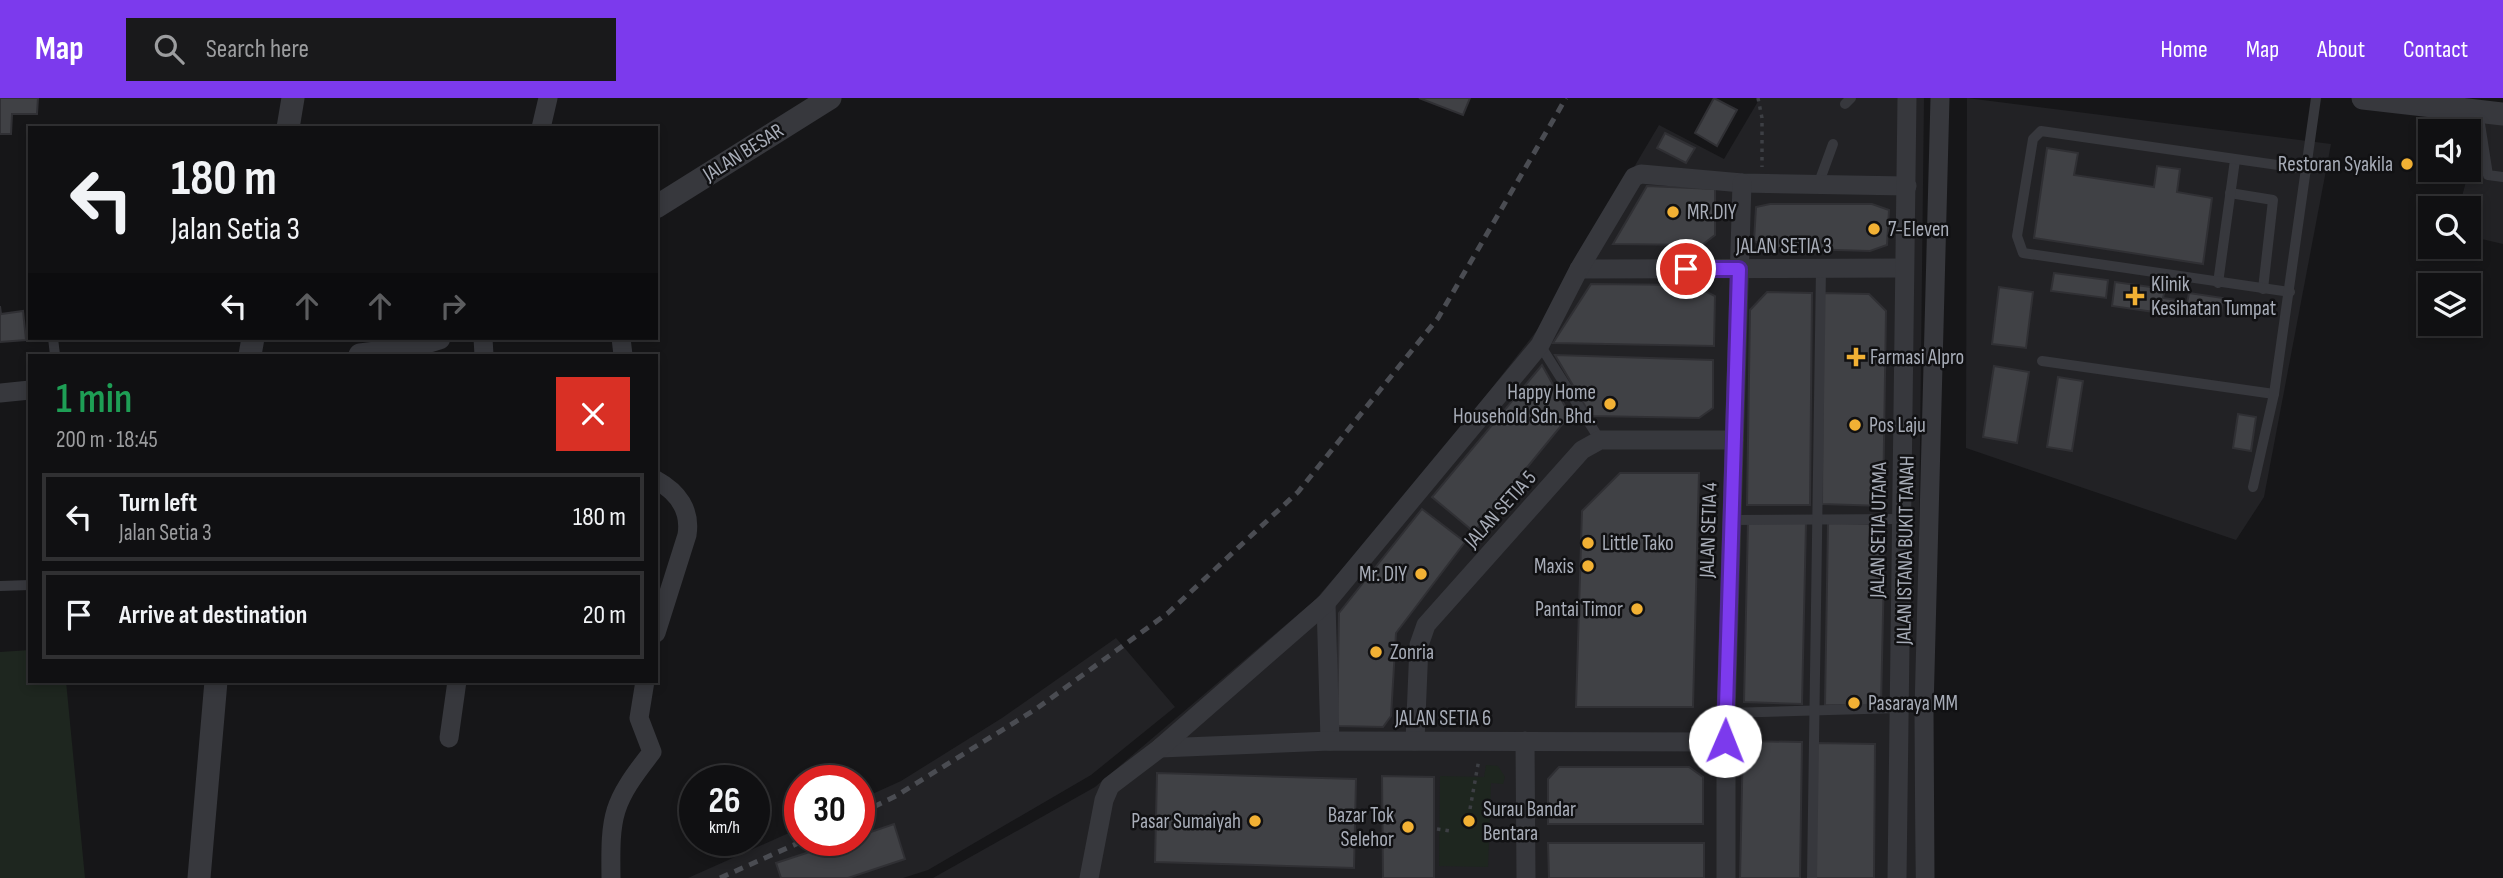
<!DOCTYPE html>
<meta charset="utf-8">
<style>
body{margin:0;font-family:"Sofia Sans Condensed",sans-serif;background:#19191b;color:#f1f3f6;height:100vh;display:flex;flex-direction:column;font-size:26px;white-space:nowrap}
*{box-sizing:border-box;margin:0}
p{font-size:23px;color:#9c9d9f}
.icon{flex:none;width:38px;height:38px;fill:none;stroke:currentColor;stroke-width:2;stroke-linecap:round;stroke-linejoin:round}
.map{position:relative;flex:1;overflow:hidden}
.sheet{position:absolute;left:28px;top:256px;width:630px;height:329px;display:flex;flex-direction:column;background:#101012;border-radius:0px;box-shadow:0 4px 10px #0003,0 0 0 2px #303032}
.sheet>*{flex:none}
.hud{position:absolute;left:28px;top:28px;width:630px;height:214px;border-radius:0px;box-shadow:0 4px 10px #0003,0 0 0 2px #303032;background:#101012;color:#f1f3f6;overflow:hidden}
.tools{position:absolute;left:2418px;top:21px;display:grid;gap:14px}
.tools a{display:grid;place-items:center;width:63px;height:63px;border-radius:0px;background:#101012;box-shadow:0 4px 10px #0003,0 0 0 2px #303032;font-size:35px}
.speed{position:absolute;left:679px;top:667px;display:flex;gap:14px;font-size:35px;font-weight:700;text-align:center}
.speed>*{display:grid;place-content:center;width:91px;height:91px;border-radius:50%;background:#101012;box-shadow:0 4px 10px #0003,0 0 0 2px #303032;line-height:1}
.speed small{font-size:18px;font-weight:400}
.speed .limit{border:10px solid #d22;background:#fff;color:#111}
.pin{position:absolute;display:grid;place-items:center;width:60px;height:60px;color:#fff;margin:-30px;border:4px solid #fff;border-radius:50%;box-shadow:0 2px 7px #0007}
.me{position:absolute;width:77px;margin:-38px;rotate:1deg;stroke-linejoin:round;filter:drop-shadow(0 0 5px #0008)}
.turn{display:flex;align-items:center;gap:24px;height:147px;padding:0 28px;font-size:32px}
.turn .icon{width:91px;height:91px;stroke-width:2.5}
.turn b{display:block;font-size:49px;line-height:60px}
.lanes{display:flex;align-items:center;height:66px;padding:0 28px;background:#0003;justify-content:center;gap:35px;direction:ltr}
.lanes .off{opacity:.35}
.round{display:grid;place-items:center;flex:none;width:74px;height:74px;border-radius:0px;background:#19191b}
.headline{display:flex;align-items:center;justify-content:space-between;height:119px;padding:0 28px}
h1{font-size:42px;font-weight:600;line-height:52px;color:#1e9e55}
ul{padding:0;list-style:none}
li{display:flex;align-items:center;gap:21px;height:88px;margin:0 14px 10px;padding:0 14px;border:4px solid #303032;border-radius:0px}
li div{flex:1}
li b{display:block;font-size:26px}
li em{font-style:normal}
header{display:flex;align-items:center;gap:42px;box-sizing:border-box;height:98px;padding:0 35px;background:#7c3aed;color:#fff}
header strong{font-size:33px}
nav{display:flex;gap:38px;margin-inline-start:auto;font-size:24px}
.search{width:490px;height:63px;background:#19191b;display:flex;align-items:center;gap:18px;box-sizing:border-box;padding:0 24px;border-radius:0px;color:#9c9d9f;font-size:26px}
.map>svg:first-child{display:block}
</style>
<header>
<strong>Map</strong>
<div class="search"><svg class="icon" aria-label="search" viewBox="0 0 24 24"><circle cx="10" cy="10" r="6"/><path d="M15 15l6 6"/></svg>Search here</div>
<nav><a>Home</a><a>Map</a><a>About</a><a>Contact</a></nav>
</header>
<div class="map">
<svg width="2503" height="780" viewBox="0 0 2503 780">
<rect width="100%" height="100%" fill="#161618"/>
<!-- built -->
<g fill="#222225">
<path d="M 1760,0 L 1924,0 L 1915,780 L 933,780 L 1095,689 L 1315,502 L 1424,377 L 1538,231 L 1659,27 L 1724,61 Z"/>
<path d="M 1967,0 L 2331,46 L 2264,399 L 2236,442 L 1966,350 Z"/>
<path d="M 2450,13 L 2503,19 L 2503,146 L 2469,138 L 2469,110 L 2459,110 L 2469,72 L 2469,33 L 2462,33 Z"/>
<path d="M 1116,540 L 1175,609 L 1091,677 L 928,772 L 903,780 L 688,780 L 800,730 L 800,742 L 859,742 L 859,702 L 901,683 L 1002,620 Z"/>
</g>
<!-- green -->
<g fill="#1e261f">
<path d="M 30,552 L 30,583 L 66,583 L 85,780 L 0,780 L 0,554 Z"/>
<path d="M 1486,667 L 1498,668 L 1505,679 L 1503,686 L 1491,685 L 1488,769 L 1439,768 L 1440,678 L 1484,679 Z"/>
</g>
<!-- building -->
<g fill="#404145" stroke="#303034" stroke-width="2">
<path d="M 0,0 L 38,0 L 37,16 L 12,16 L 11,36 L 0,36 Z"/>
<path d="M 1419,0 L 1470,0 L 1463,17 Z"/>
<path d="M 1714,0 L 1737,12 L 1717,48 L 1695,35 Z"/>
<path d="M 1665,35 L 1695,50 L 1686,65 L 1657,50 Z"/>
<path d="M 2047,50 L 2078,55 L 2074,77 L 2154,89 L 2157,68 L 2180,71 L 2177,94 L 2212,100 L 2203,166 L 2034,140 Z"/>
<path d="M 1647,88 L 1715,91 L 1715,137 L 1702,147 L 1613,146 Z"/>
<path d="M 1770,106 L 1872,106 L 1889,112 L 1887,147 L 1870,153 L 1770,150 L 1754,143 L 1756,109 Z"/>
<path d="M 2054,175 L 2108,182 L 2106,200 L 2051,193 Z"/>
<path d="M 2115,184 L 2165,191 L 2163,200 L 2177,202 L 2175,217 L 2112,208 Z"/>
<path d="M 1591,186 L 1693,187 L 1715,198 L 1714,248 L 1553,245 Z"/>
<path d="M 1999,189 L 2033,194 L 2026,250 L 1992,246 Z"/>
<path d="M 1767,194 L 1812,195 L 1810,407 L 1747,407 L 1750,212 Z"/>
<path d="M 1823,195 L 1869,196 L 1886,213 L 1883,408 L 1822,406 Z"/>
<path d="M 2189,195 L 2223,200 L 2221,216 L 2186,211 Z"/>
<path d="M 0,208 L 1,216 L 23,213 L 26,242 L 0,244 Z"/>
<path d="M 1555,257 L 1713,262 L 1713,310 L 1699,320 L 1591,318 Z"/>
<path d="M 1542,267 L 1570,317 L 1474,434 L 1432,399 Z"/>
<path d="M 1994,268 L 2029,274 L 2017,345 L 1983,339 Z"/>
<path d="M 2058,279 L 2083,283 L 2072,353 L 2047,349 Z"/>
<path d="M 2238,316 L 2256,319 L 2251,353 L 2233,350 Z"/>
<path d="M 1620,375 L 1699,375 L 1693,609 L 1576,609 L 1582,413 Z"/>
<path d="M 1422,411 L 1465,444 L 1396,535 L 1391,618 L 1383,629 L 1337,628 L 1339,515 Z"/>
<path d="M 1748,423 L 1806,424 L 1802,606 L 1744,604 Z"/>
<path d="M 1828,425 L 1885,426 L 1881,608 L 1825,607 Z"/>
<path d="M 1743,643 L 1802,644 L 1800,780 L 1740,780 Z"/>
<path d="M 1816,645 L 1875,646 L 1874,780 L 1816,780 Z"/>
<path d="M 1559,669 L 1689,669 L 1703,679 L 1703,726 L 1548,726 L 1548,681 Z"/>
<path d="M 1157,675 L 1356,681 L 1354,770 L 1155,764 Z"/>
<path d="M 1382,678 L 1434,679 L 1434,780 L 1383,780 Z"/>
<path d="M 894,726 L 905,761 L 848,780 L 781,780 L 776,765 L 846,742 L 859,742 L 859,738 Z"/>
<path d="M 1548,745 L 1704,745 L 1704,780 L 1549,780 Z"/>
</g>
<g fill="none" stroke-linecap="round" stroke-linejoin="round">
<!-- path -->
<g stroke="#3d3f44" stroke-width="3.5" stroke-dasharray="3.5 5" stroke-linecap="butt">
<path d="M 1758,0 L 1762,20 L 1762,69"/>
<path d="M 2422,51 L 2424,25"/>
<path d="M 1470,711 L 1479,661"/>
<path d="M 1437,731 L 1450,733"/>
</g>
<!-- service -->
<g stroke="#37383d" stroke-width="10">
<path d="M 1845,6 L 1851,0"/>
<path d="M 2478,13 L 2488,77 L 2503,79"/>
<path d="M 1818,87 L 1833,46"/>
<path d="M 2230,95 L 2273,102 L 2263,191"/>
<path d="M 2218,185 L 2235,62"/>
<path d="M 2290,194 L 2023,155 L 2017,138 L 2033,41 L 2041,33 L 2305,71"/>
<path d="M 53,240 L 55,257"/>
<path d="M 1540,247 L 1600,342"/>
<path d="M 2042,263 L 2274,296"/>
<path d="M 2253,389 L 2274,296 L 2316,0"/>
<path d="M 1731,422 L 1900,421"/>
<path d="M 0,488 L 30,487"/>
<path d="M 1726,615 L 1899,610"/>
<path d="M 1812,780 L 1821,170"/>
</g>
<!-- minor -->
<g stroke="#37383d" stroke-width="19">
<path d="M 541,30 L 548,0"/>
<path d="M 1579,171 L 1904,170"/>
<path d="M 483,240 L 484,257"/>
<path d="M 621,240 L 623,257"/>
<path d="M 0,295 L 30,292"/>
<path d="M 656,382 C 678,394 691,412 687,437 L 656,535"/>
<path d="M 1326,505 L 1330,643"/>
<path d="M 449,640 L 457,583"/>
<path d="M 1415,643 L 1419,547 L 1426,527 L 1582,352 L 1600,342 L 1734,342"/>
<path d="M 1525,643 L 1526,780"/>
<path d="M 1160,650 L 1330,643 L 1725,644"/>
<path d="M 611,780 C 610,716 612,705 652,654 L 639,620 L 645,583"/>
<path d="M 1089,780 L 1104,702 L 1110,688 L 1160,650 L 1326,505 L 1540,247 L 1579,171 L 1634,79 L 1641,76 L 1742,85 L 1907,88"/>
<path d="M 1726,780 L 1726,615 L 1742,85"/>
<path d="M 1897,780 L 1907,0"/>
<path d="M 1925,780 L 1924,612 L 1940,0"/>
</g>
<!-- tertiary -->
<g stroke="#37383d" stroke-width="23">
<path d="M 2363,0 L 2503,16"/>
<path d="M 288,30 L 293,0"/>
<path d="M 656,109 L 830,0"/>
<path d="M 250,257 L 253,240"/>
<path d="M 360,257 L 400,252 L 439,240"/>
<path d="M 199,780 L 216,583"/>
</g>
<!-- rail -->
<g stroke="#4a4c52" stroke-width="5" stroke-dasharray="9 7" stroke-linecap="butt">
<path d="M 859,716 L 896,698 L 1036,611 L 1168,515 L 1298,394 L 1438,220 L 1566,0"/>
<path d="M 720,780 L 805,742"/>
</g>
</g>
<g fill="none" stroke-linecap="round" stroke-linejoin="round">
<!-- route casing -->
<g stroke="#51269a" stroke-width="18">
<path id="route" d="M 1686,171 L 1739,171 L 1725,643"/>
</g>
<!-- route -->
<use href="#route" stroke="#7c3aed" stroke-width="12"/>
</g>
<!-- markers -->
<g fill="#f2b134" stroke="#111113" stroke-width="2.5">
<circle cx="2407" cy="66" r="7"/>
<circle cx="1673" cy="114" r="7"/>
<circle cx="1874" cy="131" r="7"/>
<path d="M2131.5 187.5h7v7h7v7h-7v7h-7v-7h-7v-7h7z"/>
<path d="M1852.5 248.5h7v7h7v7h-7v7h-7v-7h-7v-7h7z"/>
<circle cx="1610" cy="306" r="7"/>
<circle cx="1855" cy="327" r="7"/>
<circle cx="1588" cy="445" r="7"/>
<circle cx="1588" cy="468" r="7"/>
<circle cx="1421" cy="476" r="7"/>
<circle cx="1637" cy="511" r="7"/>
<circle cx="1376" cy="554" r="7"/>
<circle cx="1854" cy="605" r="7"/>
<circle cx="1255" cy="723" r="7"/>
<circle cx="1469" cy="723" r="7"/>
<circle cx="1408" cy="729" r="7"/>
</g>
<g text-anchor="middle" stroke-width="5" stroke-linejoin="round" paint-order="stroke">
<!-- street labels -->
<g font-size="21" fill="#a8adb8" stroke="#111113">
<text transform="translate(743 54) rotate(-32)" y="7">JALAN BESAR</text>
<text x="1784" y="155">JALAN SETIA 3</text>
<text transform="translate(1500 411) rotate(-48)" y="7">JALAN SETIA 5</text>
<text transform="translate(1708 432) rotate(-88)" y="7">JALAN SETIA 4</text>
<text transform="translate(1878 432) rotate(-89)" y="7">JALAN SETIA UTAMA</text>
<text transform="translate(1905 452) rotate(-89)" y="7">JALAN ISTANA BUKIT TANAH</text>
<text x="1443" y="627">JALAN SETIA 6</text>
</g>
<!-- poi labels -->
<g font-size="21" fill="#a8adb8" stroke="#111113" text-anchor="start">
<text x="2393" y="73" text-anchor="end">Restoran Syakila</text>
<text x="1687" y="121">MR.DIY</text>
<text x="1888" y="138">7-Eleven</text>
<text x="2151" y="193">Klinik<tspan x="2151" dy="24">Kesihatan Tumpat</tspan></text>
<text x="1870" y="266">Farmasi Alpro</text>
<text x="1596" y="301" text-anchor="end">Happy Home<tspan x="1596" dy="24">Household Sdn. Bhd.</tspan></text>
<text x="1869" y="334">Pos Laju</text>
<text x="1602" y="452">Little Tako</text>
<text x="1574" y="475" text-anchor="end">Maxis</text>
<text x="1407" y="483" text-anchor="end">Mr. DIY</text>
<text x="1623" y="518" text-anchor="end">Pantai Timor</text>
<text x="1390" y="561">Zonria</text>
<text x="1868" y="612">Pasaraya MM</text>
<text x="1483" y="718">Surau Bandar<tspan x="1483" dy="24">Bentara</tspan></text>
<text x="1394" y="724" text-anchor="end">Bazar Tok<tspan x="1394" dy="24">Selehor</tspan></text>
<text x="1241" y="730" text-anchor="end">Pasar Sumaiyah</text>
</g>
</g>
</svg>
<div class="tools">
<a><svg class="icon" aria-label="sound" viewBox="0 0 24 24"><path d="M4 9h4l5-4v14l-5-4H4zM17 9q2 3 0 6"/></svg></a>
<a><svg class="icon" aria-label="search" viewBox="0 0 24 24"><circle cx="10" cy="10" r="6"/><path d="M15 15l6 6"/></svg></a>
<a><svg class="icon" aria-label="layers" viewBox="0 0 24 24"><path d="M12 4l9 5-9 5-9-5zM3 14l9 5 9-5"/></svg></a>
</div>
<div class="speed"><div>26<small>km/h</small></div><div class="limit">30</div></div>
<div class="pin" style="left:1686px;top:171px;background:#d93025"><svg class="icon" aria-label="arrive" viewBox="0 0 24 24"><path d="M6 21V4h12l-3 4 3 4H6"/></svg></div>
<svg class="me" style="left:1725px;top:643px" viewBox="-20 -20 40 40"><circle r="19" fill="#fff"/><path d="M0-13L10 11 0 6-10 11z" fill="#7c3aed"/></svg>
<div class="hud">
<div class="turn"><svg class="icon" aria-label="left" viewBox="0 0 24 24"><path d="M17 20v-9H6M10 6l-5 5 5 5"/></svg><div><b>180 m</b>Jalan Setia 3</div></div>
<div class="lanes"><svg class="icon" aria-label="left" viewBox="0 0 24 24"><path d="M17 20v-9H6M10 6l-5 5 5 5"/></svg><svg class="icon off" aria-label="ahead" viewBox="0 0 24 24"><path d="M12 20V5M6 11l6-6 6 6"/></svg><svg class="icon off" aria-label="ahead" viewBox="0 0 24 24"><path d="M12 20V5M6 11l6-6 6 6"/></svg><svg class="icon off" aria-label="right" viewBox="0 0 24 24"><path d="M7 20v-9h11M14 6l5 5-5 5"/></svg></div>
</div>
<section class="sheet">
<div class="headline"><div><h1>1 min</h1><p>200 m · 18:45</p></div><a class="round" style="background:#d93025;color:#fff"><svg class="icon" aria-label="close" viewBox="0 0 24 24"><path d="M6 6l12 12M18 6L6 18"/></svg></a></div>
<ul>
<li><svg class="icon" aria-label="left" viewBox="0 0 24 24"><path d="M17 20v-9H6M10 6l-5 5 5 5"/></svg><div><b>Turn left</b><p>Jalan Setia 3</p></div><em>180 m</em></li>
<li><svg class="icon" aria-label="arrive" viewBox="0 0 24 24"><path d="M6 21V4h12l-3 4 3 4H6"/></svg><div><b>Arrive at destination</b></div><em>20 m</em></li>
</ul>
</section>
</div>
